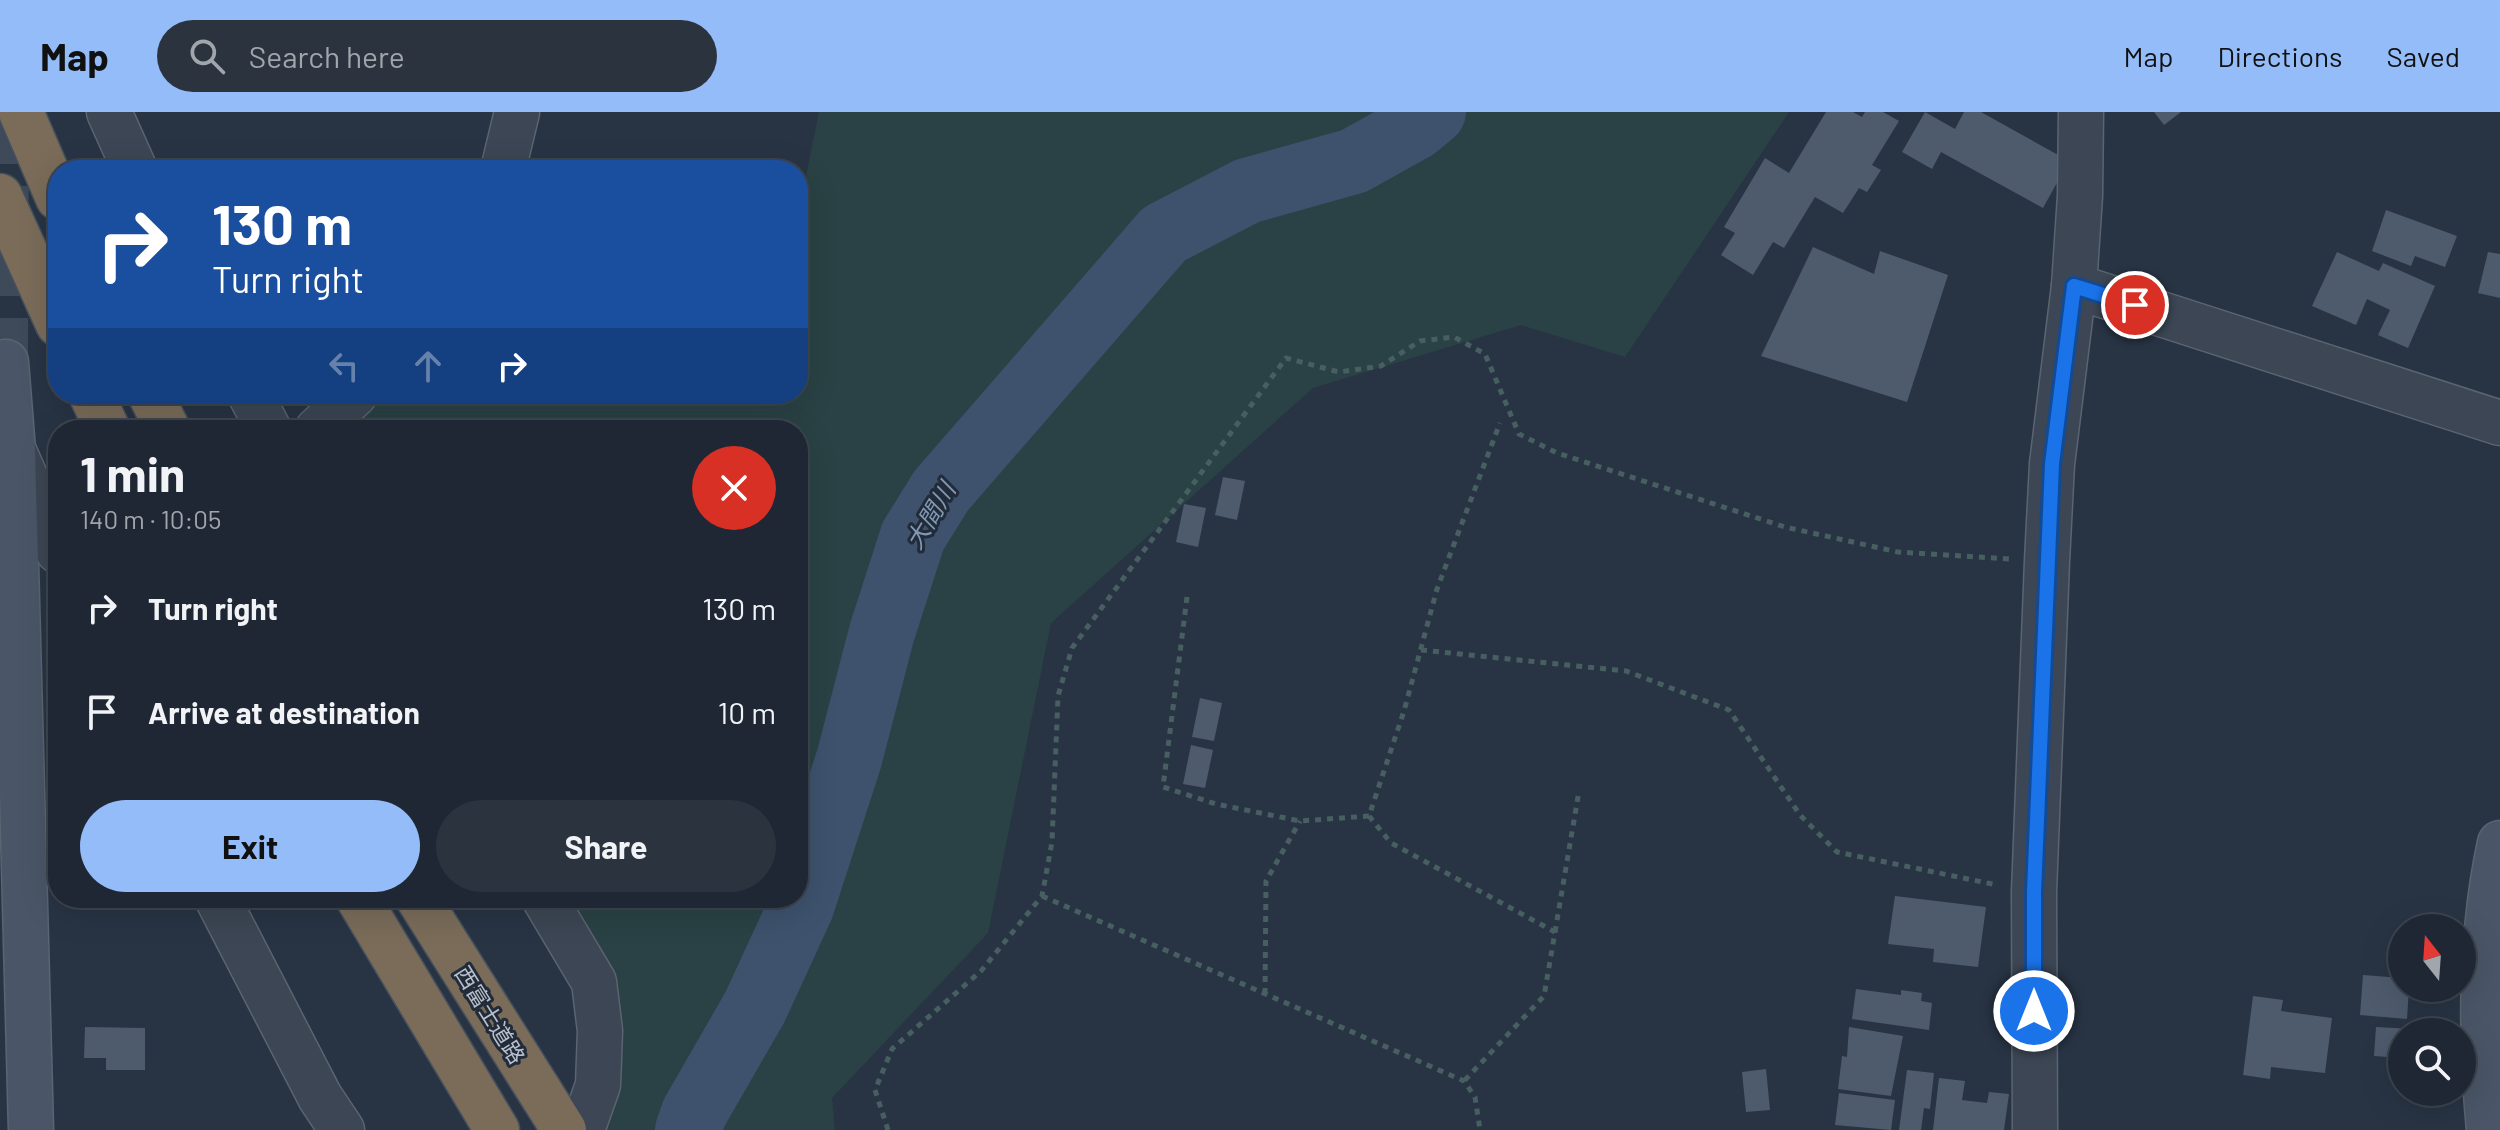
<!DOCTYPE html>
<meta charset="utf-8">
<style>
body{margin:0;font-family:Barlow,"Noto Sans JP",sans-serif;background:#2b333f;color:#f1f3f6;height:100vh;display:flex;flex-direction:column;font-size:30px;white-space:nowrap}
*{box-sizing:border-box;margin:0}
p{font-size:26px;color:#a1a5ac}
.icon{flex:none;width:44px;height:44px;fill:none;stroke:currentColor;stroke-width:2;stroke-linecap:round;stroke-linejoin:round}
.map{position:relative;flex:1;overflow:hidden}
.sheet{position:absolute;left:48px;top:308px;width:760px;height:488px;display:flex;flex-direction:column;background:#1e2733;border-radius:32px;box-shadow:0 8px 32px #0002,0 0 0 2px #3c444e}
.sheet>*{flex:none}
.top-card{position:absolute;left:48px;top:48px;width:760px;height:244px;border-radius:32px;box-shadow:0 8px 32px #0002,0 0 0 2px #3c444e;background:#1a4fa0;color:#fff;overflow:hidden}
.needle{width:52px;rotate:343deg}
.controls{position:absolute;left:2388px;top:802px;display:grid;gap:16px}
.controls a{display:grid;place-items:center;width:88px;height:88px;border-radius:50%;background:#1e2733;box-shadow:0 8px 32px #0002,0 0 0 2px #3c444e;font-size:40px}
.pin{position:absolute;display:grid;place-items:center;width:68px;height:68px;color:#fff;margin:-34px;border:4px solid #fff;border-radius:50%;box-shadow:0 2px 8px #0007}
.me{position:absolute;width:88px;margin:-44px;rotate:0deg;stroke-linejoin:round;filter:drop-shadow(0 0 6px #0008)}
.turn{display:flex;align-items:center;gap:28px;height:168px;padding:0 32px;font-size:36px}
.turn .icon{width:104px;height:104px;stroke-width:2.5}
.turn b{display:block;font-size:56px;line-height:68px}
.lanes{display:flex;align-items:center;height:76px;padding:0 32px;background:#0003;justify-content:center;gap:40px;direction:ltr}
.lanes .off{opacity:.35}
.round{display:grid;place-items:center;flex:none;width:84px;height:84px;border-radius:42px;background:#2b333f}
.head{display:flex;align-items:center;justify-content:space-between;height:136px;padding:0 32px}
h1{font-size:48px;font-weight:700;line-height:60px}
.primary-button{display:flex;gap:16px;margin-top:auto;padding:16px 32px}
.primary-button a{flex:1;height:92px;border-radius:48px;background:#94bcf8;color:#111;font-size:32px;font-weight:700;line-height:92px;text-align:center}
.primary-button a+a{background:#2b333f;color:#f1f3f6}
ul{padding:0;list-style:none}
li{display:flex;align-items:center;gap:24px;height:104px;padding:0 32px}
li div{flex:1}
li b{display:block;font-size:30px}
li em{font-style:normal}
header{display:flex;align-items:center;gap:48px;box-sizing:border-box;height:112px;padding:0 40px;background:#94bcf8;color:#111}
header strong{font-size:38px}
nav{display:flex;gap:44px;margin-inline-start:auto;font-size:28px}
.search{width:560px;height:72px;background:#2b333f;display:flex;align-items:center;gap:20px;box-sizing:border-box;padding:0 28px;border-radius:44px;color:#a1a5ac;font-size:30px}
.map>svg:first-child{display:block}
</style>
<header>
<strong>Map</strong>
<div class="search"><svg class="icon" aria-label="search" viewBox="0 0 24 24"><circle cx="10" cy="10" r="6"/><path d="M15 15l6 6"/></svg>Search here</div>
<nav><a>Map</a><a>Directions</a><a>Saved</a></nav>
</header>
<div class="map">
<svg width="2500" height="1018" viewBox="0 0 2500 1018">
<rect width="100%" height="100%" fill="#283444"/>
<!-- green -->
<path fill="#2a4245" d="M 819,0 L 1789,0 L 1625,245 L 1521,213 L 1313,276 L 1051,511 L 988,821 L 832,986 L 835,1018 L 599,1018 L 554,786 L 798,786 L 798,318 L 346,318 L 353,282 L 798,282 L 798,80 L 803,79 Z"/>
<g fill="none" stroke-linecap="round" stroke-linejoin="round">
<!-- river -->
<path stroke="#3e526d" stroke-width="66" d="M 688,1018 L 694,1001 L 755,895 L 801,795 L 849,647 L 882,520 L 913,424 L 941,379 L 1164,122 L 1247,79 L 1354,49 L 1415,15 L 1433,0"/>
</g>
<!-- building -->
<g fill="#4e5b6d">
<path d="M 1826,0 L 1853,0 L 1862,5 L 1865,0 L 1883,0 L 1899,9 L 1872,53 L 1881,58 L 1867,80 L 1859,76 L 1843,101 L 1815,85 L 1784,136 L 1773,130 L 1753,163 L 1721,143 L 1735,121 L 1724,115 L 1765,46 L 1789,61 Z"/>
<path d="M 1925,0 L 1955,17 L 1964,0 L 1981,0 L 2069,49 L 2043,96 L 1941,40 L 1932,57 L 1902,40 Z"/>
<path d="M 2154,0 L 2181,0 L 2164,13 Z"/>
<path d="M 2386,98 L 2457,124 L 2445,155 L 2415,144 L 2411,154 L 2372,139 Z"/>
<path d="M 1813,135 L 1874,162 L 1880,139 L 1948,163 L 1907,290 L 1761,244 Z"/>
<path d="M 2337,140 L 2379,159 L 2383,151 L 2435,174 L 2408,236 L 2378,223 L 2390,198 L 2367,187 L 2356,213 L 2312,194 Z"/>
<path d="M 2488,140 L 2500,142 L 2500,186 L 2478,181 Z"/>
<path d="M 1223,365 L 1245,369 L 1237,408 L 1215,403 Z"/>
<path d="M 1184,392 L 1206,396 L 1198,435 L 1176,430 Z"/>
<path d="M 1200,586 L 1222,591 L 1214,629 L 1192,625 Z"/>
<path d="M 1191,633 L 1213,638 L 1205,676 L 1183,672 Z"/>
<path d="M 1895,784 L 1986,795 L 1978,855 L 1933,850 L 1934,837 L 1888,832 Z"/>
<path d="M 2363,863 L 2402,866 L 2402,876 L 2409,876 L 2407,907 L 2360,903 Z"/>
<path d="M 1856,877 L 1901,883 L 1901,878 L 1922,881 L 1921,889 L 1932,891 L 1929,918 L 1852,907 Z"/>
<path d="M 2253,884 L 2283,888 L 2281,899 L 2332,906 L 2325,961 L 2271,955 L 2270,967 L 2243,963 Z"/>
<path d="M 85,915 L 145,916 L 145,958 L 106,958 L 106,946 L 84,946 Z"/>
<path d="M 1849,915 L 1903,924 L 1891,984 L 1838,977 L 1842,944 L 1847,945 Z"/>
<path d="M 2376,915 L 2413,917 L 2413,920 L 2402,920 L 2402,946 L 2374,944 Z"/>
<path d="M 1766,957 L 1770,998 L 1746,1000 L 1742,960 Z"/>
<path d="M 1907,958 L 1934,961 L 1930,997 L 1924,996 L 1921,1018 L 1899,1018 Z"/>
<path d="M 1939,966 L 1965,969 L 1962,988 L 1987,991 L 1989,980 L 2009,982 L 2004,1018 L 1933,1018 Z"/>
<path d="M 1839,981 L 1895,988 L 1891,1018 L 1835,1013 Z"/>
</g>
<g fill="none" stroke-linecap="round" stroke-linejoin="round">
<!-- secondary-tunnel -->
<path stroke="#3e4959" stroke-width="44" stroke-dasharray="44 22" stroke-linecap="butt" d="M 6,250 L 7,0"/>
<!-- street casing -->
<g stroke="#5b6471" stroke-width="47">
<g id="street">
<path d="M 109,0 L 135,58"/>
<path d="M 503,58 L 517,0"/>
<path d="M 2074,174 L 2080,84 L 2081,0"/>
<path d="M 250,282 L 269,318"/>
<path d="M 317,318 L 355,282"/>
<path d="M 12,335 L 58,439"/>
<path d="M 217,786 L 320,985 L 342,1018"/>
<path d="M 544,786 L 594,870 L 600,919 L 598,973 L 582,1018"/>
<path d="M 2035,1018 L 2034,780 L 2047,449 L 2052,352 L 2074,174 L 2500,311"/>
</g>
</g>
<!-- secondary casing -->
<g stroke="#5b6471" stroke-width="47">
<g id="secondary">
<path d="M 6,250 L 13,338 L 31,1018"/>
<path d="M 2489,1018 C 2480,923 2480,824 2500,731"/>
</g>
</g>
<!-- highway casing -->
<g stroke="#47515e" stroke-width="47">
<g id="highway">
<path d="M 21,0 L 58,86"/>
<path d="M 0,84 L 58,212"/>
<path d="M 91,282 L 108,318"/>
<path d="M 150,282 L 168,318"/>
<path d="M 358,786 L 497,1018"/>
<path d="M 418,786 L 564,1018"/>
</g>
</g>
<!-- path -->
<g stroke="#485f61" stroke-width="5" stroke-dasharray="6 6" stroke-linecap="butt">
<path d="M 1187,485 L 1163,675 L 1216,692 L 1300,709 L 1369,704 L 1404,599 L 1437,477 L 1500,311"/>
<path d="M 1421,538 L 1626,559 L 1729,598 L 1800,703 L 1837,740 L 1997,773"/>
<path d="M 1369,704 L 1391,731 L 1555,820 L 1544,884 L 1464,969"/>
<path d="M 1042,784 L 1464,969 L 1475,985 L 1480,1018"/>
<path d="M 1555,820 L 1579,679"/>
<path d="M 1265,882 L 1266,769 L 1300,709"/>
<path d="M 888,1018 L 875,978 L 892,937 L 981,859 L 1042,784 L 1052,730 L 1058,584 L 1072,536 L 1286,246 L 1339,260 L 1381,254 L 1420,229 L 1454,225 L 1485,242 L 1519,322 L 1557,341 L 1785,415 L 1898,440 L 2010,447"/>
</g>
<!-- street -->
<use href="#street" stroke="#3c4654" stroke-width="44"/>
<!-- secondary -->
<use href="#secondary" stroke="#4a5567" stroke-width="44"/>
<!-- highway -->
<use href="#highway" stroke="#7a6c59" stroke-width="44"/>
</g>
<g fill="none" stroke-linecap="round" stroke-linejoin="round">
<!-- route casing -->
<g stroke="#114b97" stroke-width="20">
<path id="route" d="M 2034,899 L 2034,780 L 2052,352 L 2074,174 L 2135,193"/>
</g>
<!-- route -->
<use href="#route" stroke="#1a73e8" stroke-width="14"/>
</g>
<g text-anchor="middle" stroke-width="6" stroke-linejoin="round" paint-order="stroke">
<!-- street labels -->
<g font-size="22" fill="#bac1cd" stroke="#212b39">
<text transform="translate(490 903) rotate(58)" y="8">西富士道路</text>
</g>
<!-- water labels -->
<g font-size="24" font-style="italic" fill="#8198b3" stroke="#212b39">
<text transform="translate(931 404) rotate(-59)" y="8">大間川</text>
</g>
</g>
</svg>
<div class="controls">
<a><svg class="needle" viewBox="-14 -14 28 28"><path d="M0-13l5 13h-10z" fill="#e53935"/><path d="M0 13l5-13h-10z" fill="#a1a5ac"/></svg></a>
<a><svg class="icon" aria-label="search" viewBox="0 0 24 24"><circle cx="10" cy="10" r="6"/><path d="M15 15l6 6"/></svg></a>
</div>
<div class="pin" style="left:2135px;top:193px;background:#d93025"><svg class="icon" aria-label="arrive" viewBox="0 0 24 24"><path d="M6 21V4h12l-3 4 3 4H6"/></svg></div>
<svg class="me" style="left:2034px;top:899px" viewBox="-20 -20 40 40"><circle r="17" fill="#1a73e8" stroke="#fff" stroke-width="3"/><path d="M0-11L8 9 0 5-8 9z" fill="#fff"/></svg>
<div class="top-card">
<div class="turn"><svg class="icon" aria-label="right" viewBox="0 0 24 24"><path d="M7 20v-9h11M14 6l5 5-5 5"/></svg><div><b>130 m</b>Turn right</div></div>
<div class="lanes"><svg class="icon off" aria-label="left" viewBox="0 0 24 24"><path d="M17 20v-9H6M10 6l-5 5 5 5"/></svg><svg class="icon off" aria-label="ahead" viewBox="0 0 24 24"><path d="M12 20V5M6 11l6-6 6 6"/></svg><svg class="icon" aria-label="right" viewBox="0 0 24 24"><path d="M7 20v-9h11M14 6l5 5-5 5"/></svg></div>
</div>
<section class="sheet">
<div class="head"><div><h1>1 min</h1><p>140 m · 10:05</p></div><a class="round" style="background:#d93025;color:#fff"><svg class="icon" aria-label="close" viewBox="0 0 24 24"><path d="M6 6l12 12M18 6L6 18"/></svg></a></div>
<ul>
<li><svg class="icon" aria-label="right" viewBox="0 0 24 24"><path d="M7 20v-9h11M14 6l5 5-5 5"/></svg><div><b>Turn right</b></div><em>130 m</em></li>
<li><svg class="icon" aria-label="arrive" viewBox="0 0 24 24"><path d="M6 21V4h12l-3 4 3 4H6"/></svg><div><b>Arrive at destination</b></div><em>10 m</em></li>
</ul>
<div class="primary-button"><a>Exit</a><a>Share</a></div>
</section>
</div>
